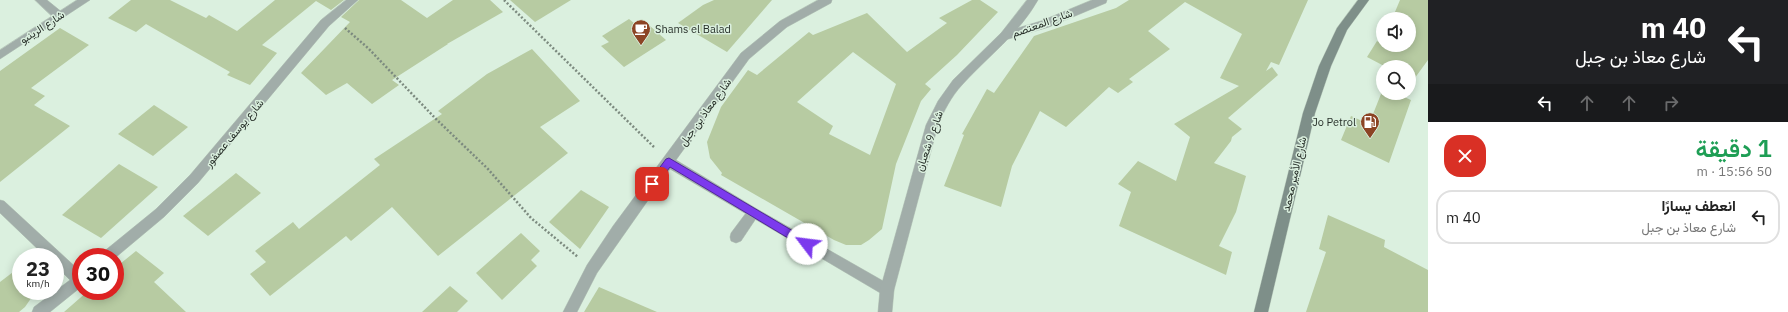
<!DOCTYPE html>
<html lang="ar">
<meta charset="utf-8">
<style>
body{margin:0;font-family:"IBM Plex Sans",Vazirmatn,sans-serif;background:#f6f6f6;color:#222;direction:rtl;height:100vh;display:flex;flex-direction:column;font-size:15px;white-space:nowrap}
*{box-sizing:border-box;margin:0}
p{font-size:13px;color:#767676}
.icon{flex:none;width:22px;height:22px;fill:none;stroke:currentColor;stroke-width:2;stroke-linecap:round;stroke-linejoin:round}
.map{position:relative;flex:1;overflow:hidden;direction:ltr}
.panel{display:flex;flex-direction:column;background:#fff;width:360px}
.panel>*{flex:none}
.banner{background:#202124;color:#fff;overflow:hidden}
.tools{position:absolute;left:1376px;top:12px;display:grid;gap:8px}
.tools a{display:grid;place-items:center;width:40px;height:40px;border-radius:50%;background:#fff;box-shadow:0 2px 10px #0003;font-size:20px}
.speed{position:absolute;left:12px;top:248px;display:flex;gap:8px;font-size:20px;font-weight:700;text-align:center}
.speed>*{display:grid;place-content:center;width:52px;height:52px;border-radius:50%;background:#fff;box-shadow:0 2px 10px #0003;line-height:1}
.speed small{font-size:10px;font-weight:400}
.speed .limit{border:6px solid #d22;background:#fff;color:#111}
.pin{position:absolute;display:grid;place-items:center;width:34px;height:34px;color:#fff;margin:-17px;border-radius:8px;box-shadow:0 2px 6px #0006}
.me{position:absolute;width:44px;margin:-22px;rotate:300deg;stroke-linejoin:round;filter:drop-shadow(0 0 3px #0008)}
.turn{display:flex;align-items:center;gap:14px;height:84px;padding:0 16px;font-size:18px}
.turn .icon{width:52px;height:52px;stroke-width:2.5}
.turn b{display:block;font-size:28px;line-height:34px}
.lanes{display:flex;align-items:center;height:38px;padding:0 16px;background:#0003;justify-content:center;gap:20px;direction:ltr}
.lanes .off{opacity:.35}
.round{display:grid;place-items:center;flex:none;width:42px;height:42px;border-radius:16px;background:#f6f6f6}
.headline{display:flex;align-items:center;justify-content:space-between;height:68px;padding:0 16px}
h1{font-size:24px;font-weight:600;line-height:30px;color:#1e9e55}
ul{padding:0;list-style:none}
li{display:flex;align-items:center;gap:12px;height:54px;margin:0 8px 6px;padding:0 8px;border:2px solid #e0e0e0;border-radius:16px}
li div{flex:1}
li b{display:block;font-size:15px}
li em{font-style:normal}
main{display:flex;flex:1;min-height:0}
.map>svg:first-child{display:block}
</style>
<main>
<section class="panel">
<div class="banner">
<div class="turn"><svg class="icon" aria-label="left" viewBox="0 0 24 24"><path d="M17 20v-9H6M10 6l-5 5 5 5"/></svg><div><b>40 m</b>شارع معاذ بن جبل</div></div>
<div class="lanes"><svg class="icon" aria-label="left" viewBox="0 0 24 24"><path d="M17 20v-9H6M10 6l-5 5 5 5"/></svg><svg class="icon off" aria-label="ahead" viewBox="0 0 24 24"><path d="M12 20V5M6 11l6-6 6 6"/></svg><svg class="icon off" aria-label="ahead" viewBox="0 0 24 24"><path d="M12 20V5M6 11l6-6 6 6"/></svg><svg class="icon off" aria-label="right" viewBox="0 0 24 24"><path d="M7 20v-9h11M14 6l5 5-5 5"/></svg></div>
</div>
<div class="headline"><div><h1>1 دقيقة</h1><p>50 m · 15:56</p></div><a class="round" style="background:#d93025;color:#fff"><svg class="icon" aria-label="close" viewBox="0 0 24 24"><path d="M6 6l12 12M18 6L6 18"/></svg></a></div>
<ul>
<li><svg class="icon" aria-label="left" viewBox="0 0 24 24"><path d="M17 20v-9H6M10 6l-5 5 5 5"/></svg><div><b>انعطف يسارًا</b><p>شارع معاذ بن جبل</p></div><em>40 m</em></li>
</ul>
</section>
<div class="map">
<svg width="1428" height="312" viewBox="0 0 1428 312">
<rect width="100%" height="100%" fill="#dbf0df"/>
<!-- building -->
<g fill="#b7cba2" fill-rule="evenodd">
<path d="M 131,0 L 170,0 L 206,18 L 209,15 L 237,31 L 275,0 L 344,0 L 331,10 L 316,1 L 262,45 L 277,53 L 250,85 L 227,75 L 230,72 L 146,24 L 136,32 L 108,18 Z"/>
<path d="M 359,0 L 401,0 L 427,18 L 453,0 L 490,0 L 503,12 L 447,44 L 448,44 L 392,80 L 399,85 L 372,104 L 347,83 L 326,95 L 301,73 L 350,22 L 341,17 Z"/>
<path d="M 510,0 L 571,0 L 535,22 Z"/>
<path d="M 714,0 L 772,0 L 727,52 L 678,23 L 703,5 Z"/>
<path d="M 972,0 L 980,0 L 998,12 L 957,55 L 925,84 L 931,89 L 921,101 L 896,164 L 882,229 L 869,240 L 861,245 L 846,245 L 834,240 L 721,175 L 722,173 L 710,158 L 707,142 L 721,107 L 748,70 L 757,75 L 809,32 L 813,35 L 867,13 L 907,52 L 947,23 L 939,18 ZM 853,52 L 896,84 L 870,155 L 829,134 L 833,126 L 797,102 Z"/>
<path d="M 1129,0 L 1308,0 L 1279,65 L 1271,62 L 1266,71 L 1272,67 L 1278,75 L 1228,118 L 1242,129 L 1232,137 L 1231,141 L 1214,163 L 1246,176 L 1236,212 L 1219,246 L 1232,252 L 1226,275 L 1119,226 L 1131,192 L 1118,184 L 1138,161 L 1176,181 L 1190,137 L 1174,124 L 1239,86 L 1220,78 L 1242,34 L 1185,2 L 1148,31 L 1170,49 L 1129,79 L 1133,82 L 1118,93 L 1109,87 L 1066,127 L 1040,111 L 1012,166 L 1001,207 L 944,186 L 964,135 L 962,134 L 987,89 L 994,93 L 1034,36 L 1116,8 Z"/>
<path d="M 1400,0 L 1428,0 L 1428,60 L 1409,86 L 1409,67 L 1386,67 L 1367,57 L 1377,41 L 1382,44 L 1383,42 L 1383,45 L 1409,45 L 1409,19 L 1392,19 Z"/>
<path d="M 629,19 L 635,24 L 642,19 L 666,40 L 624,67 L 601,46 L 609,42 L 602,36 Z"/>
<path d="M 60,28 L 89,45 L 31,88 L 45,96 L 34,105 L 70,126 L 0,182 L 0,71 Z"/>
<path d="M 532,49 L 580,101 L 540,127 L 568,153 L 438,256 L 392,207 L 351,241 L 346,236 L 270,296 L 250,274 L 266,262 L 255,251 L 293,222 L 299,229 L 380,165 L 374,159 L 442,114 L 438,111 L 487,74 Z"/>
<path d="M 1383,89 L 1383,93 L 1404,93 L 1402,96 L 1411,100 L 1389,163 L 1341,140 L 1351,116 L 1369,124 Z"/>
<path d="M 154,105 L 188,127 L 153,156 L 118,134 Z"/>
<path d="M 119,164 L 158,187 L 101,238 L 62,215 Z"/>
<path d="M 236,173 L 261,193 L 208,236 L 183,216 Z"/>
<path d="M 581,190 L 609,207 L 580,249 L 549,222 Z"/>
<path d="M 1328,215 L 1385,240 L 1384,247 L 1428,270 L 1428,312 L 1306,312 L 1326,252 L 1319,249 Z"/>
<path d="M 521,233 L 540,251 L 531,260 L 537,266 L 502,300 L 476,273 Z"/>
<path d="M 136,251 L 164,273 L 154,282 L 186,312 L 64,312 L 88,291 L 115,291 L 115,268 Z"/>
<path d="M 21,266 L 21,291 L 36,291 L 25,307 L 19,312 L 0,312 L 0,282 Z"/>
<path d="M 450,286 L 468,301 L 457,312 L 422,312 Z"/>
<path d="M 599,287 L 657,312 L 584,312 Z"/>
</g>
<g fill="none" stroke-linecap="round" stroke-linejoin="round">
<!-- service casing -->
<g stroke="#bbcdbe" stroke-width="1">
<path id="service" d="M 753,208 L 757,209 L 759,213 L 757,217 L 741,241 L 736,243 L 731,241 L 730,237 L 731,233 L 749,209 Z"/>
</g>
<!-- minor casing -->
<g stroke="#bbcdbe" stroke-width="1">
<g id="minor">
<path d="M 35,0 L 47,0 L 63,13 L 64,16 L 63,19 L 55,19 Z"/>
<path d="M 346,0 L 358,0 L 329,26 L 198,183 L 164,217 L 115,258 L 100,257 L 102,253 L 156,209 L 190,175 L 321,20 Z"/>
<path d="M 818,0 L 832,0 L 831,3 L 787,27 L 749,59 L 676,160 L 757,209 L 892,286 L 894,290 L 892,294 L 887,296 L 882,294 L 670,169 L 597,273 L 577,312 L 563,312 L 587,265 L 613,226 L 741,53 L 780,21 Z"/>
<path d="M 1092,0 L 1107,0 L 1106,3 L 1049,27 L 1005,40 L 1000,36 L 1001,33 L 1041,21 Z"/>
<path d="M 0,200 L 4,201 L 81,272 L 81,287 L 50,312 L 32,312 L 34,307 L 70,280 L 55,265 L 55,257 L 46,257 L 0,213 Z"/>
</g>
</g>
<!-- tertiary casing -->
<g stroke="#bbcdbe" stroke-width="1">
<g id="tertiary">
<path d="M 77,0 L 90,0 L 0,59 L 0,50 Z"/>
<path d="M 1027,0 L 1038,0 C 1019,34 987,57 962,85 C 951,97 944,111 938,125 L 894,290 L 892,312 L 878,312 L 880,290 L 926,125 L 938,101 L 953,80 L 1001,33 Z"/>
</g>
</g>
<!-- secondary casing -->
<g stroke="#bbcdbe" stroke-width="1">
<path id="secondary" d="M 1358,0 L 1369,0 L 1347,30 L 1331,66 L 1315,113 L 1268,312 L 1254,312 L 1303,113 L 1319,66 L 1337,28 Z"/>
</g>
<!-- path -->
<g stroke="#7c8a7f" stroke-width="2.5" stroke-dasharray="2 2" stroke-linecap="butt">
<path d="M 504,0 L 655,148"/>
<path d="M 345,28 L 368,48 L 436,119 L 488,169 L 531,218 L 578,257"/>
</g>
<!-- service -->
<use href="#service" fill="#a1ada9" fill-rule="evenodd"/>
<!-- minor -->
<use href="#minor" fill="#a1ada9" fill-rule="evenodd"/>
<!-- tertiary -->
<use href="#tertiary" fill="#a1ada9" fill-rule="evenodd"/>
<!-- secondary -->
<use href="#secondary" fill="#7e8f89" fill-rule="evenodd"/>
</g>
<!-- route -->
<path fill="#7c3aed" stroke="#51269a" d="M 669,158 L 810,241 L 812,244 L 810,247 L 803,247 L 670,167 L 655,187 L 649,187 L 649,182 L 666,159 Z"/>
<!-- icons -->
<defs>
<g id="cafe-pin" transform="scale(1)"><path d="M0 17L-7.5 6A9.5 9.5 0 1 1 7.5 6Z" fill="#8c4424" stroke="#dbf0df"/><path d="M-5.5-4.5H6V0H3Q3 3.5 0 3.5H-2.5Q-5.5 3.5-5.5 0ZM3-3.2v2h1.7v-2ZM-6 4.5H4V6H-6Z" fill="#fff"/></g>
<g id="fuel-pin" transform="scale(1)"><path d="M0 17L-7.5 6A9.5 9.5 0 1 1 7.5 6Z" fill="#8c4424" stroke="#dbf0df"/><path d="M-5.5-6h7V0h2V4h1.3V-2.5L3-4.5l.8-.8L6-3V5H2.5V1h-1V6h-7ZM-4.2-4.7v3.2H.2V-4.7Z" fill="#fff"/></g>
</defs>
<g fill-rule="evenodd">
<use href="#cafe-pin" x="641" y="29"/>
<use href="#fuel-pin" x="1370" y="122"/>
</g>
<g text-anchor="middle" stroke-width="3" stroke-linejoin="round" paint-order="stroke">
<!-- street labels -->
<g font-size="11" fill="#272f29" stroke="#dbf0df">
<text transform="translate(1042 23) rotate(-20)" y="4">شارع المعتصم</text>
<text transform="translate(42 27) rotate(-33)" y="4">شارع الرينبو</text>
<text transform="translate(705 112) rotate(-54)" y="4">شارع معاذ بن جبل</text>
<text transform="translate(234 133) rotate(-50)" y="4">شارع يوسف عصفور</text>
<text transform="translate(929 141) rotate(-71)" y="4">شارع 9 شعبان</text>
<text transform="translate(1294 174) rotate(-77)" y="4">شارع الأمير محمد</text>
</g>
<!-- poi labels -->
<g font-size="11" fill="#272f29" stroke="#dbf0df" text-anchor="start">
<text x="655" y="33">Shams el Balad</text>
<text x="1356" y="126" text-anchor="end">Jo Petrol</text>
</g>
</g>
</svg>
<div class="tools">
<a><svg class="icon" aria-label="sound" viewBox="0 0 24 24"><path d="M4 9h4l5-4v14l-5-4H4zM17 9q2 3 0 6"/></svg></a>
<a><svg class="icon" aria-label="search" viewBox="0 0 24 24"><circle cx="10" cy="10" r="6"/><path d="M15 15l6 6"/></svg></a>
</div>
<div class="speed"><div>23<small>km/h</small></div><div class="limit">30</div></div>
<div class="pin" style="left:652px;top:184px;background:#d93025"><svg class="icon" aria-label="arrive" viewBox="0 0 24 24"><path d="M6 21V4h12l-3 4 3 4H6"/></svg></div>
<svg class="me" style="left:807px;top:244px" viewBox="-20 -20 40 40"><circle r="19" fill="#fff"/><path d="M0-13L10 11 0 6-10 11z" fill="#7c3aed"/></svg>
</div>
</main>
